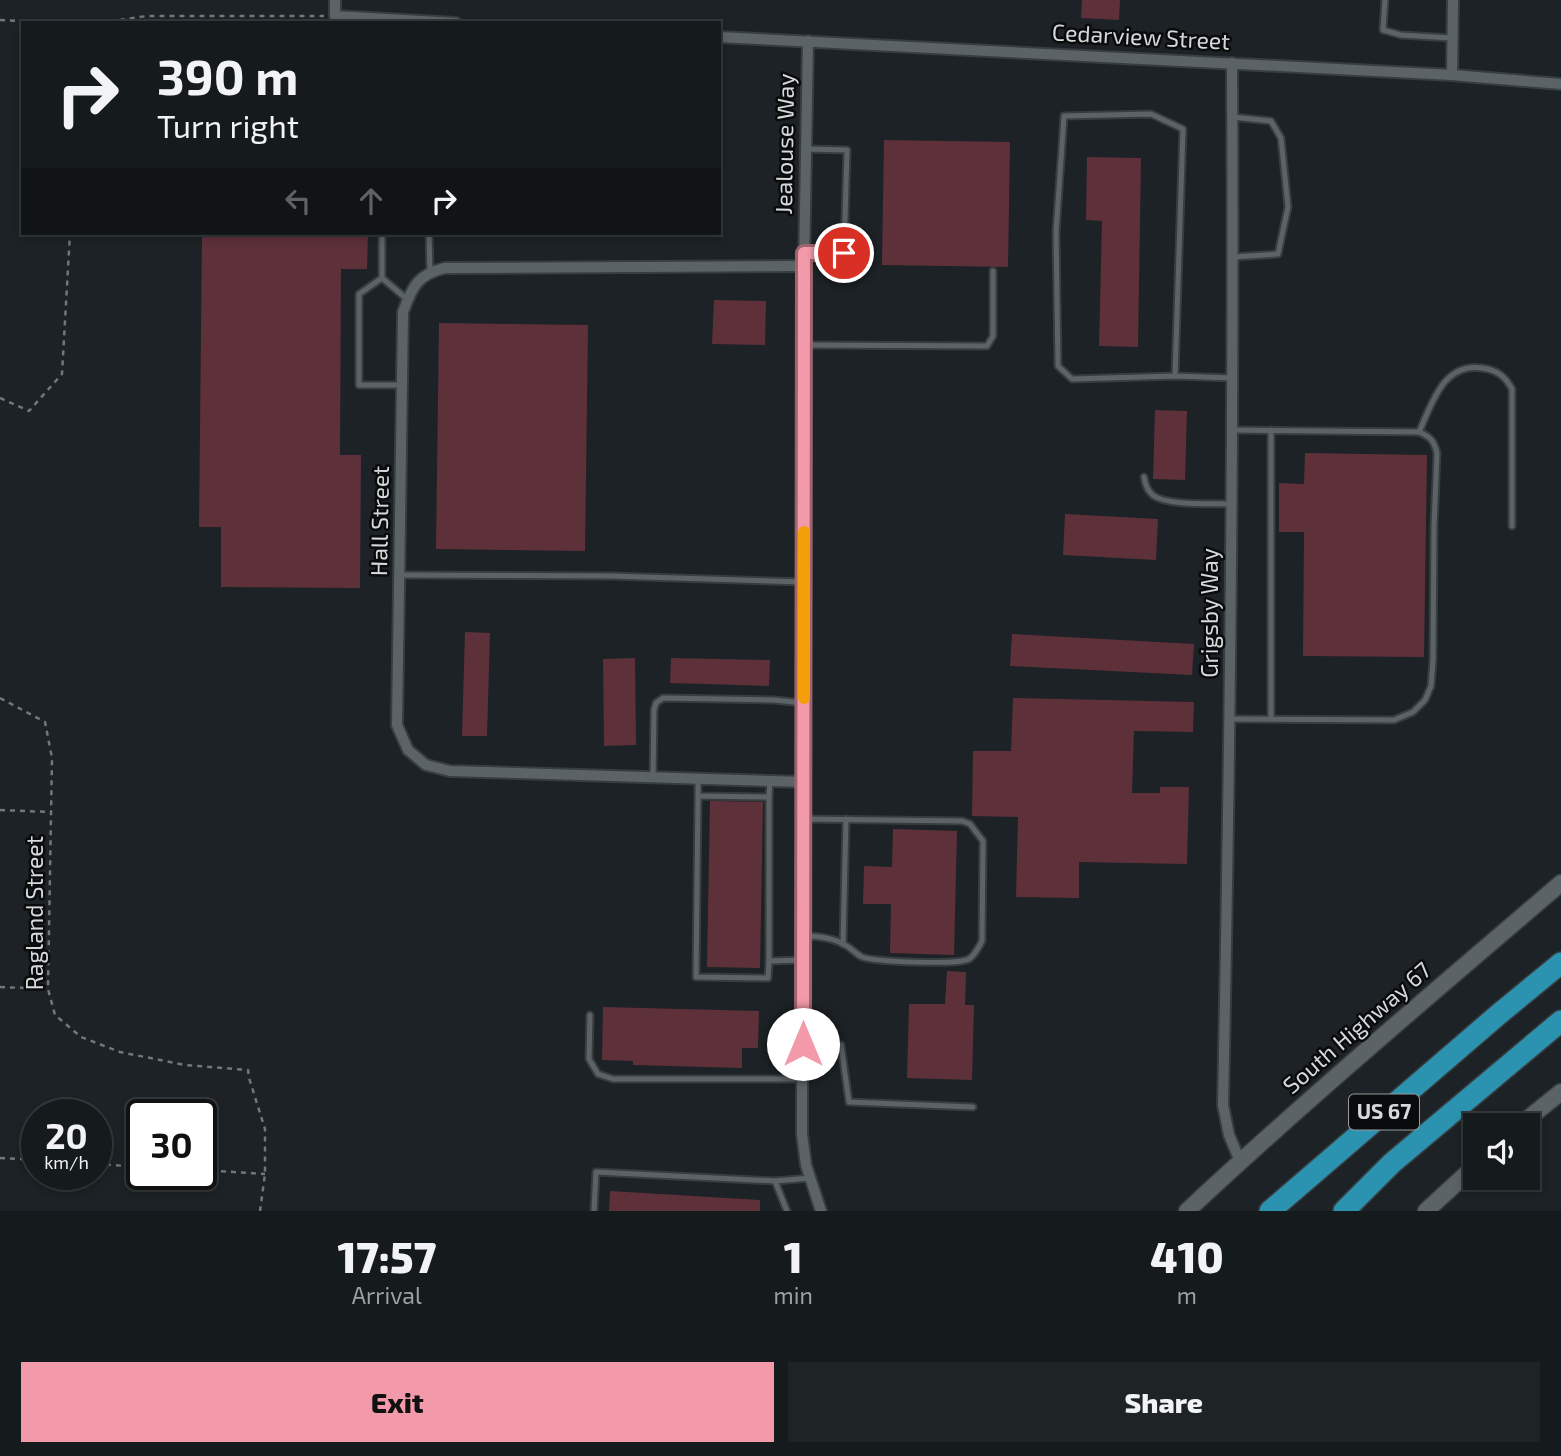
<!DOCTYPE html>
<style>
body{margin:0;font-family:"Exo 2",sans-serif;background:#1e2325;color:#f1f3f6;height:100vh;display:flex;flex-direction:column;font-size:26px;white-space:nowrap}
*{box-sizing:border-box;margin:0}
p{font-size:23px;color:#9da1a3}
.icon{flex:none;width:38px;height:38px;fill:none;stroke:currentColor;stroke-width:2;stroke-linecap:round;stroke-linejoin:round}
.map{position:relative;height:1211px;overflow:hidden}
.sheet{display:flex;flex-direction:column;background:#151a1c;flex:1}
.sheet>*{flex:none}
.hud{position:absolute;left:21px;top:21px;width:700px;height:214px;border-radius:0px;box-shadow:0 4px 10px #0003,0 0 0 2px #34383b;background:#151a1c;color:#f1f3f6;overflow:hidden}
.fabs{position:absolute;left:1463px;top:1113px;display:grid;gap:14px}
.fabs a{display:grid;place-items:center;width:77px;height:77px;border-radius:0px;background:#151a1c;box-shadow:0 4px 10px #0003,0 0 0 2px #34383b;font-size:35px}
.speed{position:absolute;left:21px;top:1099px;display:flex;gap:14px;font-size:35px;font-weight:700;text-align:center}
.speed>*{display:grid;place-content:center;width:91px;height:91px;border-radius:50%;background:#151a1c;box-shadow:0 4px 10px #0003,0 0 0 2px #34383b;line-height:1}
.speed small{font-size:18px;font-weight:400}
.speed .limit{border:4px solid #111;border-radius:10px;background:#fff;color:#111}
.pin{position:absolute;display:grid;place-items:center;width:60px;height:60px;color:#fff;margin:-30px;border:4px solid #fff;border-radius:50%;box-shadow:0 2px 7px #0007}
.me{position:absolute;width:77px;margin:-38px;rotate:0deg;stroke-linejoin:round;filter:drop-shadow(0 0 5px #0008)}
.turn{display:flex;align-items:center;gap:24px;height:147px;padding:0 21px;font-size:32px}
.turn .icon{width:91px;height:91px;stroke-width:2.5}
.turn b{display:block;font-size:49px;line-height:60px}
.lanes{display:flex;align-items:center;height:66px;padding:0 21px;background:#0003;justify-content:center;gap:35px;direction:ltr}
.lanes .off{opacity:.35}
.eta{display:flex;justify-content:space-evenly;align-items:center;height:119px;text-align:center}
.eta b{font-size:42px;font-weight:800;line-height:49px}
.button{display:flex;gap:14px;margin-top:auto;padding:14px 21px}
.button a{flex:1;height:80px;border-radius:0px;background:#f39aaa;color:#111;font-size:28px;font-weight:800;line-height:80px;text-align:center}
.button a+a{background:#1e2325;color:#f1f3f6}
.map>svg:first-child{display:block}
</style>
<div class="map">
<svg width="1561" height="1211" viewBox="0 0 1561 1211">
<rect width="100%" height="100%" fill="#1c2225"/>
<!-- building -->
<g fill="#5e313a">
<path d="M 1082,0 L 1120,0 L 1119,20 L 1081,18 Z"/>
<path d="M 884,140 L 1010,142 L 1008,267 L 882,265 Z"/>
<path d="M 1087,157 L 1141,158 L 1138,347 L 1099,346 L 1102,221 L 1086,220 Z"/>
<path d="M 202,233 L 368,233 L 367,269 L 341,269 L 340,455 L 361,455 L 360,588 L 221,587 L 221,527 L 199,527 Z"/>
<path d="M 714,300 L 766,301 L 765,345 L 712,344 Z"/>
<path d="M 439,323 L 588,325 L 585,551 L 436,549 Z"/>
<path d="M 1155,410 L 1187,411 L 1185,480 L 1153,479 Z"/>
<path d="M 1305,453 L 1427,455 L 1424,657 L 1303,656 L 1304,532 L 1279,532 L 1279,483 L 1304,484 Z"/>
<path d="M 1065,514 L 1158,519 L 1156,560 L 1063,555 Z"/>
<path d="M 465,632 L 490,633 L 487,736 L 462,736 Z"/>
<path d="M 1012,634 L 1194,644 L 1192,675 L 1010,666 Z"/>
<path d="M 635,658 L 636,745 L 604,746 L 603,659 Z"/>
<path d="M 671,658 L 770,660 L 769,686 L 670,683 Z"/>
<path d="M 1013,698 L 1194,702 L 1193,732 L 1134,731 L 1132,793 L 1160,793 L 1160,787 L 1189,787 L 1187,864 L 1079,862 L 1079,898 L 1016,897 L 1018,817 L 972,816 L 973,751 L 1011,751 Z"/>
<path d="M 710,801 L 763,802 L 760,968 L 707,967 Z"/>
<path d="M 893,829 L 957,831 L 954,955 L 890,953 L 891,904 L 863,904 L 864,866 L 892,867 Z"/>
<path d="M 947,971 L 966,972 L 965,1005 L 974,1005 L 972,1080 L 907,1078 L 909,1004 L 945,1004 Z"/>
<path d="M 603,1007 L 759,1011 L 758,1048 L 742,1048 L 742,1068 L 633,1065 L 633,1061 L 602,1060 Z"/>
<path d="M 610,1191 L 760,1200 L 760,1211 L 609,1211 Z"/>
</g>
<g fill="none" stroke-linecap="round" stroke-linejoin="round">
<!-- service casing -->
<g stroke="#383d3f" stroke-width="9">
<g id="service">
<path d="M 1385,0 L 1383,30 L 1401,35 L 1451,38"/>
<path d="M 1232,117 L 1271,121 L 1281,138 L 1288,207 L 1278,254 L 1233,257"/>
<path d="M 382,233 L 382,278 L 408,300"/>
<path d="M 429,233 L 430,271"/>
<path d="M 804,253 L 844,253 L 847,150 L 806,149"/>
<path d="M 382,278 L 359,294 L 359,385 L 403,385"/>
<path d="M 804,345 L 987,346 L 993,336 L 993,271"/>
<path d="M 1175,376 L 1072,379 L 1058,366 L 1056,232 L 1064,116 L 1151,114 L 1183,129 L 1175,376 L 1233,378"/>
<path d="M 1271,430 L 1271,719"/>
<path d="M 1419,432 C 1432,404 1443,362 1482,368 C 1497,370 1505,376 1512,389 L 1512,526"/>
<path d="M 1144,477 C 1145,484 1147,491 1154,496 C 1169,506 1213,503 1232,504"/>
<path d="M 400,575 L 612,576 L 803,582"/>
<path d="M 1230,719 L 1394,720 L 1413,712 L 1425,700 L 1431,686 L 1433,660 L 1434,526 L 1437,453 C 1434,441 1431,437 1419,432 L 1232,430"/>
<path d="M 653,778 L 654,710 L 656,703 L 663,698 L 774,700 L 804,703"/>
<path d="M 698,779 L 698,796 L 769,797 L 770,781"/>
<path d="M 698,796 L 696,977 L 768,978 L 769,961 L 803,960"/>
<path d="M 803,936 C 817,936 832,937 845,945 C 851,948 856,954 862,957 C 876,962 958,965 969,959 C 976,954 978,948 982,941 L 983,841 L 970,824 L 962,821 L 804,819"/>
<path d="M 843,944 L 846,819"/>
<path d="M 769,961 L 769,797"/>
<path d="M 590,1015 L 589,1059 L 598,1074 L 613,1079 L 803,1079"/>
<path d="M 803,1044 L 841,1045 L 849,1102 L 973,1107"/>
<path d="M 594,1211 L 596,1172 L 775,1181"/>
<path d="M 787,1211 L 775,1181 L 810,1178"/>
</g>
</g>
<!-- minor casing -->
<g stroke="#383d3f" stroke-width="14">
<g id="minor">
<path d="M 335,0 L 335,16 L 456,23"/>
<path d="M 719,37 L 1452,75 L 1561,84"/>
<path d="M 808,41 L 804,266 L 802,1134 L 806,1165 L 821,1211"/>
<path d="M 1232,63 C 1234,410 1230,758 1223,1105 L 1229,1135 L 1240,1161"/>
<path d="M 1452,75 L 1453,0"/>
<path d="M 804,266 L 445,268 C 418,274 412,287 403,312 L 397,725 L 408,750 L 426,765 L 450,771 L 804,782"/>
</g>
</g>
<!-- secondary casing -->
<g stroke="#383d3f" stroke-width="19">
<g id="secondary">
<path d="M 1520,1125 L 1561,1092"/>
<path d="M 1187,1211 C 1308,1098 1435,991 1561,883"/>
<path d="M 1426,1211 L 1475,1166"/>
</g>
</g>
<!-- motorway casing -->
<g stroke="#383d3f" stroke-width="24">
<g id="motorway">
<path d="M 1270,1211 L 1499,1014 L 1561,963"/>
<path d="M 1344,1211 L 1392,1163 L 1561,1021"/>
</g>
</g>
<!-- path -->
<g stroke="#727779" stroke-width="2.5" stroke-dasharray="5 5" stroke-linecap="butt">
<path d="M 0,20 L 53,23"/>
<path d="M 100,23 L 147,16 L 324,16"/>
<path d="M 0,398 L 29,411 L 62,374 L 70,233"/>
<path d="M 0,698 L 45,722 L 52,758 L 48,989 L 55,1015 L 81,1037 L 120,1052 L 185,1065 L 248,1070 L 249,1078 L 265,1129 L 265,1174 L 260,1211"/>
<path d="M 0,810 L 50,812"/>
<path d="M 0,987 L 48,989"/>
<path d="M 0,1158 L 37,1160"/>
<path d="M 96,1164 L 142,1167"/>
<path d="M 201,1170 L 265,1174"/>
</g>
<!-- service -->
<use href="#service" stroke="#5c6366" stroke-width="5"/>
<!-- minor -->
<use href="#minor" stroke="#5c6366" stroke-width="10"/>
<!-- secondary -->
<use href="#secondary" stroke="#5c6366" stroke-width="16"/>
<!-- motorway -->
<use href="#motorway" stroke="#2b93b0" stroke-width="21"/>
</g>
<g fill="none" stroke-linecap="round" stroke-linejoin="round">
<!-- route casing -->
<g stroke="#9e646e" stroke-width="18">
<path id="route" d="M 803,1044 L 804,253 L 844,253"/>
</g>
<!-- route -->
<use href="#route" stroke="#f39aaa" stroke-width="12"/>
<!-- slow -->
<path stroke="#f59e0b" stroke-width="12" d="M 804,532 L 804,698"/>
</g>
<g text-anchor="middle" stroke-width="5" stroke-linejoin="round" paint-order="stroke">
<!-- shield labels -->
<rect fill="#090b0c" stroke="#989b9c" stroke-width="2" x="1349" y="1094.5" width="70" height="35" rx="5"/>
<g font-size="21" font-weight="bold" fill="#d5d9da">
<text x="1384" y="1119">US 67</text>
</g>
<!-- street labels -->
<g font-size="23" fill="#d5d9da" stroke="#090b0c">
<text transform="translate(1141 37) rotate(3)" y="8">Cedarview Street</text>
<text transform="translate(785 144) rotate(-89)" y="8">Jealouse Way</text>
<text transform="translate(380 521) rotate(-89)" y="8">Hall Street</text>
<text transform="translate(1210 613) rotate(-90)" y="8">Grigsby Way</text>
<text transform="translate(35 913) rotate(-90)" y="8">Ragland Street</text>
<text transform="translate(1357 1028) rotate(-41)" y="8">South Highway 67</text>
</g>
</g>
</svg>
<div class="fabs">
<a><svg class="icon" aria-label="sound" viewBox="0 0 24 24"><path d="M4 9h4l5-4v14l-5-4H4zM17 9q2 3 0 6"/></svg></a>
</div>
<div class="speed"><div>20<small>km/h</small></div><div class="limit">30</div></div>
<div class="pin" style="left:844px;top:253px;background:#d93025"><svg class="icon" aria-label="arrive" viewBox="0 0 24 24"><path d="M6 21V4h12l-3 4 3 4H6"/></svg></div>
<svg class="me" style="left:803px;top:1044px" viewBox="-20 -20 40 40"><circle r="19" fill="#fff"/><path d="M0-13L10 11 0 6-10 11z" fill="#f39aaa"/></svg>
<div class="hud">
<div class="turn"><svg class="icon" aria-label="right" viewBox="0 0 24 24"><path d="M7 20v-9h11M14 6l5 5-5 5"/></svg><div><b>390 m</b>Turn right</div></div>
<div class="lanes"><svg class="icon off" aria-label="left" viewBox="0 0 24 24"><path d="M17 20v-9H6M10 6l-5 5 5 5"/></svg><svg class="icon off" aria-label="ahead" viewBox="0 0 24 24"><path d="M12 20V5M6 11l6-6 6 6"/></svg><svg class="icon" aria-label="right" viewBox="0 0 24 24"><path d="M7 20v-9h11M14 6l5 5-5 5"/></svg></div>
</div>
</div>
<section class="sheet">
<div class="eta">
<div><b>17:57</b><p>Arrival</p></div>
<div><b>1</b><p>min</p></div>
<div><b>410</b><p>m</p></div>
</div>
<div class="button"><a>Exit</a><a>Share</a></div>
</section>
